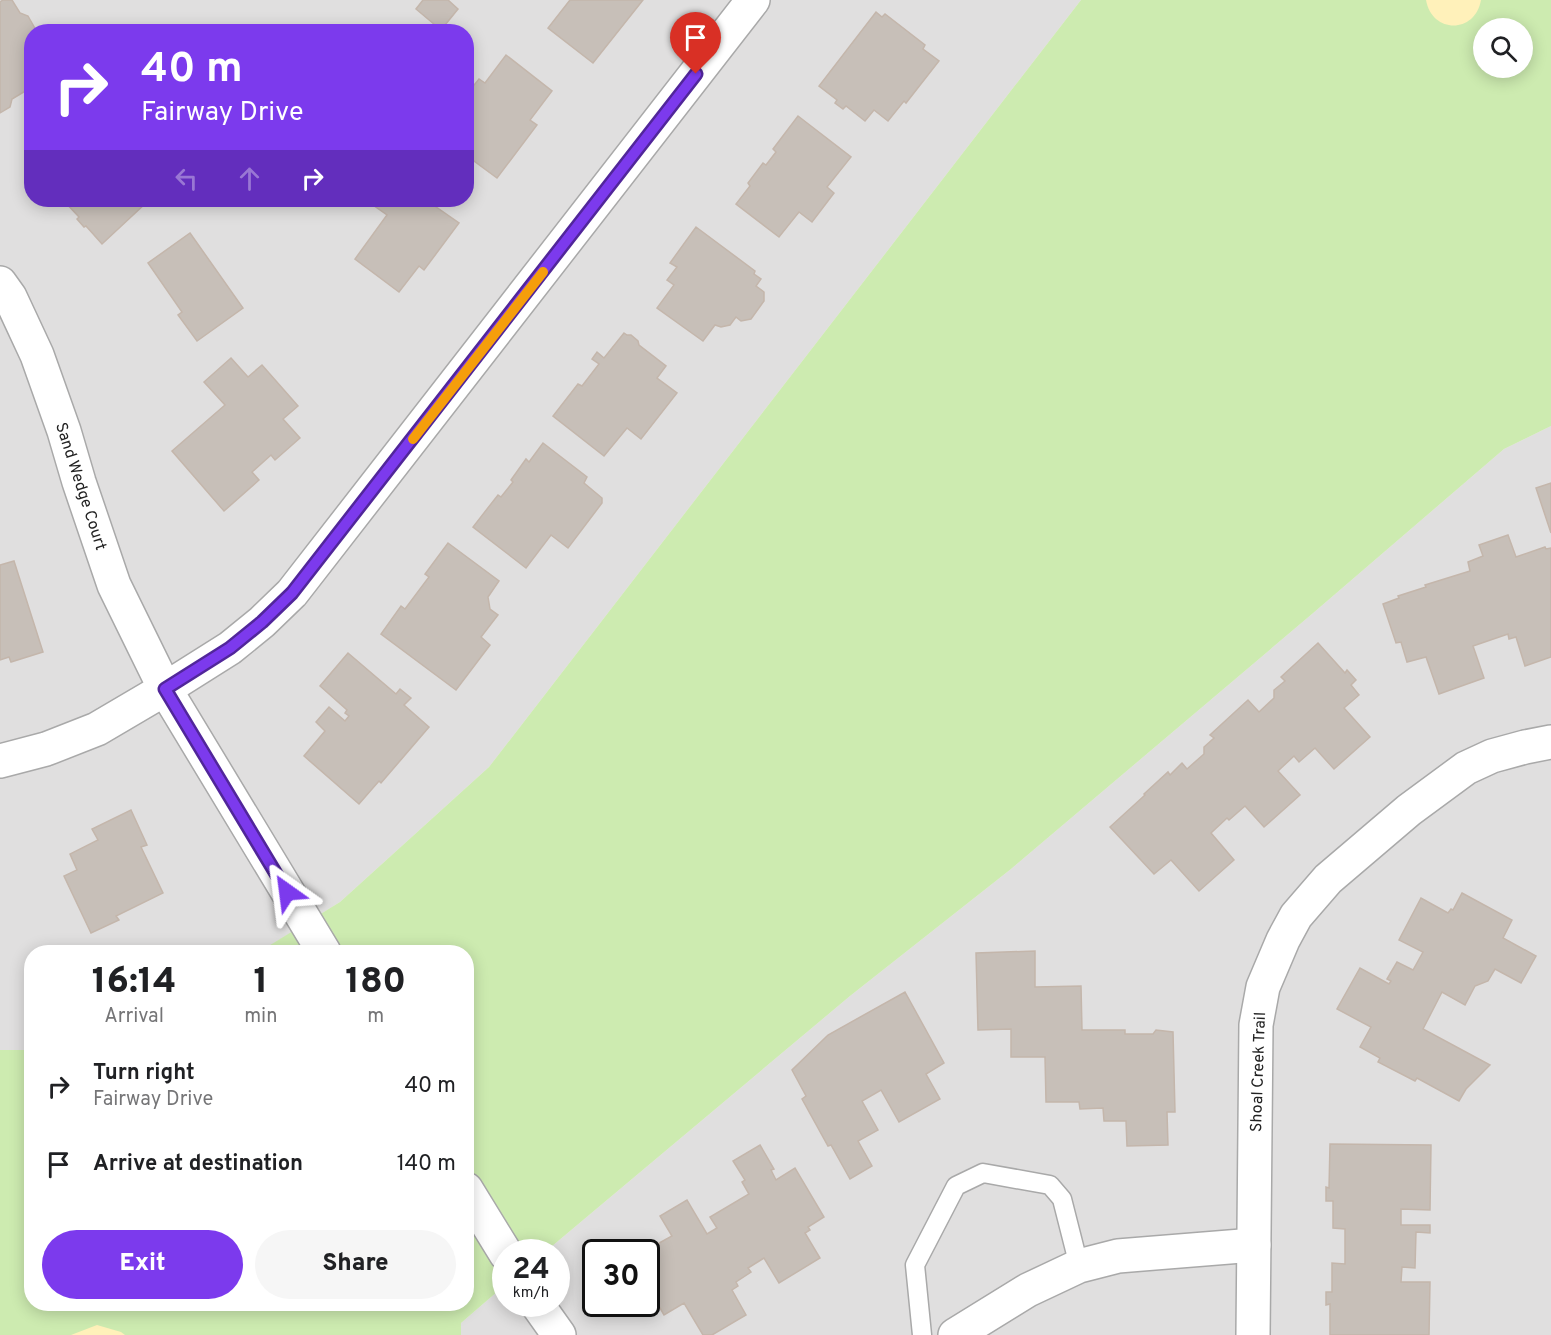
<!DOCTYPE html>
<style>
body{margin:0;font-family:Overpass,sans-serif;background:#f6f6f6;color:#202124;height:100vh;display:flex;flex-direction:column;font-size:22px;white-space:nowrap}
*{box-sizing:border-box;margin:0}
p{font-size:20px;color:#757577}
.icon{flex:none;width:33px;height:33px;fill:none;stroke:currentColor;stroke-width:2;stroke-linecap:round;stroke-linejoin:round}
.map{position:relative;flex:1;overflow:hidden}
.sheet{position:absolute;left:24px;top:945px;width:450px;height:366px;display:flex;flex-direction:column;background:#fff;border-radius:24px;box-shadow:0 3px 15px #0003}
.sheet>*{flex:none}
.hud{position:absolute;left:24px;top:24px;width:450px;height:183px;border-radius:24px;box-shadow:0 3px 15px #0003;background:#7c3aed;color:#fff;overflow:hidden}
.fabs{position:absolute;left:1473px;top:18px;display:grid;gap:12px}
.fabs a{display:grid;place-items:center;width:60px;height:60px;border-radius:50%;background:#fff;box-shadow:0 3px 15px #0003;font-size:30px}
.speed{position:absolute;left:492px;top:1239px;display:flex;gap:12px;font-size:30px;font-weight:700;text-align:center}
.speed>*{display:grid;place-content:center;width:78px;height:78px;border-radius:50%;background:#fff;box-shadow:0 3px 15px #0003;line-height:1}
.speed small{font-size:15px;font-weight:400}
.speed .limit{border:3px solid #111;border-radius:9px;background:#fff;color:#111}
.pin{position:absolute;display:grid;place-items:center;width:51px;height:51px;color:#fff;margin:-62px -26px;border-radius:50% 50% 50% 0;rotate:-45deg;box-shadow:0 0 6px #0007}
.pin .icon{rotate:45deg}
.me{position:absolute;width:66px;margin:-33px;rotate:329deg;stroke-linejoin:round;filter:drop-shadow(0 0 4px #0008)}
.turn{display:flex;align-items:center;gap:21px;height:126px;padding:0 18px;font-size:27px}
.turn .icon{width:78px;height:78px;stroke-width:2.5}
.turn b{display:block;font-size:42px;line-height:51px}
.lanes{display:flex;align-items:center;height:57px;padding:0 18px;background:#0003;justify-content:center;gap:30px;direction:ltr}
.lanes .off{opacity:.35}
.eta{display:flex;justify-content:space-evenly;align-items:center;height:102px;text-align:center}
.eta b{font-size:36px;font-weight:800;line-height:42px}
.primary-button{display:flex;gap:12px;margin-top:auto;padding:12px 18px}
.primary-button a{flex:1;height:69px;border-radius:36px;background:#7c3aed;color:#fff;font-size:24px;font-weight:800;line-height:69px;text-align:center}
.primary-button a+a{background:#f6f6f6;color:#202124}
ul{padding:0;list-style:none}
li{display:flex;align-items:center;gap:18px;height:78px;padding:0 18px}
li div{flex:1}
li b{display:block;font-size:22px}
li em{font-style:normal}
.map>svg:first-child{display:block}
</style>
<div class="map">
<svg width="1551" height="1335" viewBox="0 0 1551 1335">
<rect width="100%" height="100%" fill="#f2efe9"/>
<!-- residential -->
<g fill="#e0dfdf" fill-rule="evenodd">
<path d="M 0,0 L 1081,0 L 489,767 L 340,902 L 268,947 L 271,952 L 32,952 L 31,1050 L 0,1050 ZM 32,32 L 466,32 L 466,200 L 32,200 Z"/>
<path d="M 1551,426 L 1551,1335 L 461,1335 L 461,1323 L 505,1285 L 506,1304 L 556,1304 L 556,1252 L 545,1252 L 850,996 L 1011,869 L 1312,614 L 1504,449 ZM 596,1252 L 646,1252 L 646,1304 L 596,1304 Z"/>
</g>
<!-- grass -->
<path fill="#cdebb0" fill-rule="evenodd" d="M 1081,0 L 1551,0 L 1551,426 L 1504,449 L 1312,614 L 1011,869 L 850,996 L 545,1252 L 506,1252 L 505,1285 L 461,1323 L 461,1335 L 0,1335 L 0,1050 L 31,1050 L 32,1304 L 466,1304 L 466,952 L 271,952 L 267,947 L 340,902 L 489,767 ZM 1484,28 L 1522,28 L 1522,68 L 1484,68 Z"/>
<!-- sand -->
<g fill="#fff1ba">
<path d="M 1426,0 L 1481,0 C 1475,34 1432,34 1426,0 Z"/>
<path d="M 97,1325 L 121,1332 L 125,1335 L 71,1335 Z"/>
</g>
<!-- building -->
<g fill="#c7bfb8" stroke="#c4b6ab" stroke-width="1.5">
<path d="M 3,0 L 12,0 L 20,13 L 28,16 L 37,32 L 32,32 L 32,87 L 12,99 L 10,107 L 0,113 L 0,2 Z"/>
<path d="M 423,0 L 448,0 L 458,9 L 441,30 L 416,9 Z"/>
<path d="M 570,0 L 643,0 L 593,63 L 548,28 Z"/>
<path d="M 876,12 L 882,17 L 885,14 L 925,45 L 923,49 L 939,61 L 906,103 L 904,101 L 888,121 L 874,110 L 865,121 L 846,106 L 843,109 L 835,103 L 837,100 L 819,86 Z"/>
<path d="M 506,55 L 552,91 L 530,120 L 537,125 L 497,178 L 466,155 L 466,106 L 471,101 L 466,98 L 466,95 L 479,79 L 485,83 Z"/>
<path d="M 798,116 L 851,157 L 827,187 L 834,193 L 812,222 L 799,212 L 779,237 L 736,204 L 750,186 L 748,183 L 763,163 L 766,165 L 776,152 L 773,149 Z"/>
<path d="M 65,200 L 145,200 L 147,202 L 102,244 L 86,226 L 84,227 L 77,219 L 79,217 L 64,201 Z"/>
<path d="M 373,200 L 426,200 L 459,223 L 424,270 L 419,266 L 399,292 L 355,259 L 387,215 L 370,203 Z"/>
<path d="M 696,227 L 755,271 L 754,274 L 761,279 L 756,286 L 764,292 L 764,301 L 751,319 L 741,321 L 736,317 L 730,325 L 721,327 L 715,325 L 703,341 L 657,308 L 674,285 L 667,280 L 677,267 L 670,263 Z"/>
<path d="M 190,233 L 243,308 L 197,341 L 178,315 L 182,312 L 148,263 Z"/>
<path d="M 624,333 L 627,335 L 631,335 L 638,341 L 639,345 L 666,366 L 657,378 L 677,393 L 641,439 L 627,428 L 604,456 L 553,416 L 578,384 L 582,386 L 599,364 L 592,359 L 597,352 L 604,358 Z"/>
<path d="M 231,358 L 248,377 L 262,365 L 298,406 L 283,419 L 300,438 L 275,460 L 271,455 L 252,472 L 259,480 L 224,511 L 172,451 L 225,405 L 204,382 Z"/>
<path d="M 543,443 L 587,477 L 584,483 L 602,498 L 602,503 L 568,548 L 551,535 L 526,568 L 473,527 L 498,495 L 501,497 L 513,482 L 511,480 L 526,459 L 529,462 Z"/>
<path d="M 1551,483 L 1551,533 L 1536,488 Z"/>
<path d="M 1508,535 L 1516,557 L 1545,547 L 1546,549 L 1551,548 L 1551,657 L 1525,666 L 1516,637 L 1509,639 L 1508,634 L 1473,646 L 1484,678 L 1439,694 L 1426,657 L 1407,662 L 1401,642 L 1396,643 L 1383,604 L 1399,598 L 1398,596 L 1426,587 L 1425,585 L 1470,571 L 1468,562 L 1483,556 L 1479,545 Z"/>
<path d="M 448,543 L 499,581 L 488,597 L 490,609 L 498,615 L 481,637 L 490,645 L 456,690 L 381,634 L 401,606 L 405,609 L 429,577 L 425,574 Z"/>
<path d="M 14,561 L 43,652 L 11,662 L 9,657 L 0,660 L 0,565 Z"/>
<path d="M 1318,643 L 1345,673 L 1347,670 L 1356,680 L 1351,685 L 1359,695 L 1344,708 L 1370,737 L 1334,769 L 1315,748 L 1299,762 L 1294,756 L 1278,771 L 1300,795 L 1264,827 L 1245,806 L 1229,820 L 1227,818 L 1211,833 L 1234,860 L 1199,891 L 1171,860 L 1154,874 L 1110,827 L 1145,795 L 1144,794 L 1168,772 L 1170,775 L 1182,763 L 1187,769 L 1204,754 L 1204,747 L 1214,738 L 1210,735 L 1248,700 L 1259,712 L 1274,698 L 1274,690 L 1285,681 L 1281,677 Z"/>
<path d="M 348,653 L 396,694 L 400,689 L 411,698 L 404,705 L 429,727 L 381,783 L 379,781 L 359,804 L 304,756 L 325,731 L 316,722 L 329,707 L 345,721 L 349,716 L 345,713 L 347,710 L 320,686 Z"/>
<path d="M 131,810 L 147,845 L 141,847 L 163,893 L 116,916 L 119,920 L 91,933 L 64,876 L 77,870 L 70,854 L 98,840 L 92,829 Z"/>
<path d="M 1462,893 L 1512,920 L 1503,938 L 1536,956 L 1521,983 L 1495,969 L 1488,981 L 1475,986 L 1465,1005 L 1442,992 L 1423,1029 L 1490,1065 L 1466,1089 L 1459,1101 L 1417,1078 L 1415,1081 L 1378,1062 L 1380,1058 L 1360,1047 L 1371,1027 L 1337,1009 L 1360,968 L 1389,984 L 1391,981 L 1387,979 L 1397,962 L 1413,970 L 1423,952 L 1399,940 L 1421,898 L 1448,913 L 1451,909 L 1453,910 Z"/>
<path d="M 1035,951 L 1035,987 L 1081,986 L 1082,1030 L 1125,1030 L 1125,1034 L 1153,1034 L 1156,1030 L 1173,1032 L 1175,1112 L 1167,1112 L 1168,1145 L 1127,1146 L 1126,1121 L 1104,1121 L 1103,1108 L 1080,1109 L 1079,1102 L 1046,1102 L 1045,1057 L 1011,1057 L 1011,1029 L 978,1030 L 976,953 Z"/>
<path d="M 905,992 L 944,1063 L 926,1074 L 940,1099 L 899,1122 L 881,1090 L 862,1101 L 878,1130 L 858,1141 L 872,1166 L 850,1179 L 831,1145 L 828,1146 L 802,1099 L 806,1096 L 792,1070 L 828,1035 Z"/>
<path d="M 1330,1144 L 1431,1145 L 1430,1210 L 1401,1209 L 1401,1225 L 1430,1225 L 1430,1233 L 1416,1232 L 1415,1268 L 1402,1267 L 1401,1282 L 1430,1282 L 1429,1335 L 1330,1335 L 1330,1304 L 1326,1305 L 1326,1292 L 1332,1292 L 1332,1263 L 1345,1264 L 1345,1229 L 1333,1228 L 1333,1201 L 1326,1201 L 1326,1187 L 1329,1188 Z"/>
<path d="M 760,1145 L 774,1169 L 771,1170 L 776,1180 L 795,1168 L 824,1217 L 808,1227 L 810,1230 L 805,1233 L 820,1258 L 779,1283 L 764,1258 L 748,1268 L 751,1272 L 736,1282 L 738,1286 L 732,1290 L 746,1315 L 712,1335 L 703,1335 L 684,1303 L 664,1315 L 653,1296 L 650,1297 L 646,1291 L 646,1252 L 643,1252 L 672,1236 L 660,1216 L 687,1200 L 707,1234 L 717,1228 L 710,1217 L 749,1194 L 742,1182 L 745,1180 L 733,1161 Z"/>
</g>
<g fill="none" stroke-linecap="round" stroke-linejoin="round">
<!-- lane casing -->
<g stroke="#a9a9a9" stroke-width="21">
<path id="lane" d="M 922,1335 L 915,1265 L 956,1186 L 983,1173 L 1050,1185 L 1062,1199 L 1079,1266"/>
</g>
<!-- street casing -->
<g stroke="#a9a9a9" stroke-width="36">
<g id="street">
<path d="M 0,283 L 10,297 L 37,355 L 64,431 L 79,482 L 114,585 L 165,689 L 324,952"/>
<path d="M 0,761 L 46,749 L 97,729 L 165,689 L 230,648 L 262,622 L 292,593 L 753,0"/>
<path d="M 466,1189 L 506,1254"/>
<path d="M 537,1304 L 559,1335"/>
<path d="M 955,1335 L 1028,1290 L 1079,1266 L 1118,1256 L 1254,1245"/>
<path d="M 1253,1335 L 1256,1025 L 1263,987 L 1283,940 L 1296,916 L 1328,879 L 1409,810 L 1466,768 L 1492,756 L 1525,747 L 1551,742"/>
</g>
</g>
<!-- lane -->
<use href="#lane" stroke="#fff" stroke-width="18"/>
<!-- street -->
<use href="#street" stroke="#fff" stroke-width="33"/>
</g>
<g fill="none" stroke-linecap="round" stroke-linejoin="round">
<!-- route casing -->
<g stroke="#51269a" stroke-width="15">
<path id="route" d="M 287,892 L 165,689 L 230,648 L 262,622 L 292,593 L 696,74"/>
</g>
<!-- route -->
<use href="#route" stroke="#7c3aed" stroke-width="10"/>
<!-- slow -->
<path stroke="#f59e0b" stroke-width="10" d="M 413,439 L 543,272"/>
</g>
<g text-anchor="middle" stroke-width="4.5" stroke-linejoin="round" paint-order="stroke">
<!-- street labels -->
<g font-size="16" fill="#222" stroke="#fff">
<text transform="translate(82 486) rotate(72)" y="6">Sand Wedge Court</text>
<text transform="translate(1257 1072) rotate(-88)" y="6">Shoal Creek Trail</text>
</g>
</g>
</svg>
<div class="fabs">
<a><svg class="icon" aria-label="search" viewBox="0 0 24 24"><circle cx="10" cy="10" r="6"/><path d="M15 15l6 6"/></svg></a>
</div>
<div class="speed"><div>24<small>km/h</small></div><div class="limit">30</div></div>
<div class="pin" style="left:696px;top:74px;background:#d93025"><svg class="icon" aria-label="arrive" viewBox="0 0 24 24"><path d="M6 21V4h12l-3 4 3 4H6"/></svg></div>
<svg class="me" style="left:287px;top:892px" viewBox="-20 -20 40 40"><path d="M0-17L14 15 0 8-14 15z" fill="#7c3aed" stroke="#fff" stroke-width="4"/></svg>
<div class="hud">
<div class="turn"><svg class="icon" aria-label="right" viewBox="0 0 24 24"><path d="M7 20v-9h11M14 6l5 5-5 5"/></svg><div><b>40 m</b>Fairway Drive</div></div>
<div class="lanes"><svg class="icon off" aria-label="left" viewBox="0 0 24 24"><path d="M17 20v-9H6M10 6l-5 5 5 5"/></svg><svg class="icon off" aria-label="ahead" viewBox="0 0 24 24"><path d="M12 20V5M6 11l6-6 6 6"/></svg><svg class="icon" aria-label="right" viewBox="0 0 24 24"><path d="M7 20v-9h11M14 6l5 5-5 5"/></svg></div>
</div>
<section class="sheet">
<div class="eta">
<div><b>16:14</b><p>Arrival</p></div>
<div><b>1</b><p>min</p></div>
<div><b>180</b><p>m</p></div>
</div>
<ul>
<li><svg class="icon" aria-label="right" viewBox="0 0 24 24"><path d="M7 20v-9h11M14 6l5 5-5 5"/></svg><div><b>Turn right</b><p>Fairway Drive</p></div><em>40 m</em></li>
<li><svg class="icon" aria-label="arrive" viewBox="0 0 24 24"><path d="M6 21V4h12l-3 4 3 4H6"/></svg><div><b>Arrive at destination</b></div><em>140 m</em></li>
</ul>
<div class="primary-button"><a>Exit</a><a>Share</a></div>
</section>
</div>
